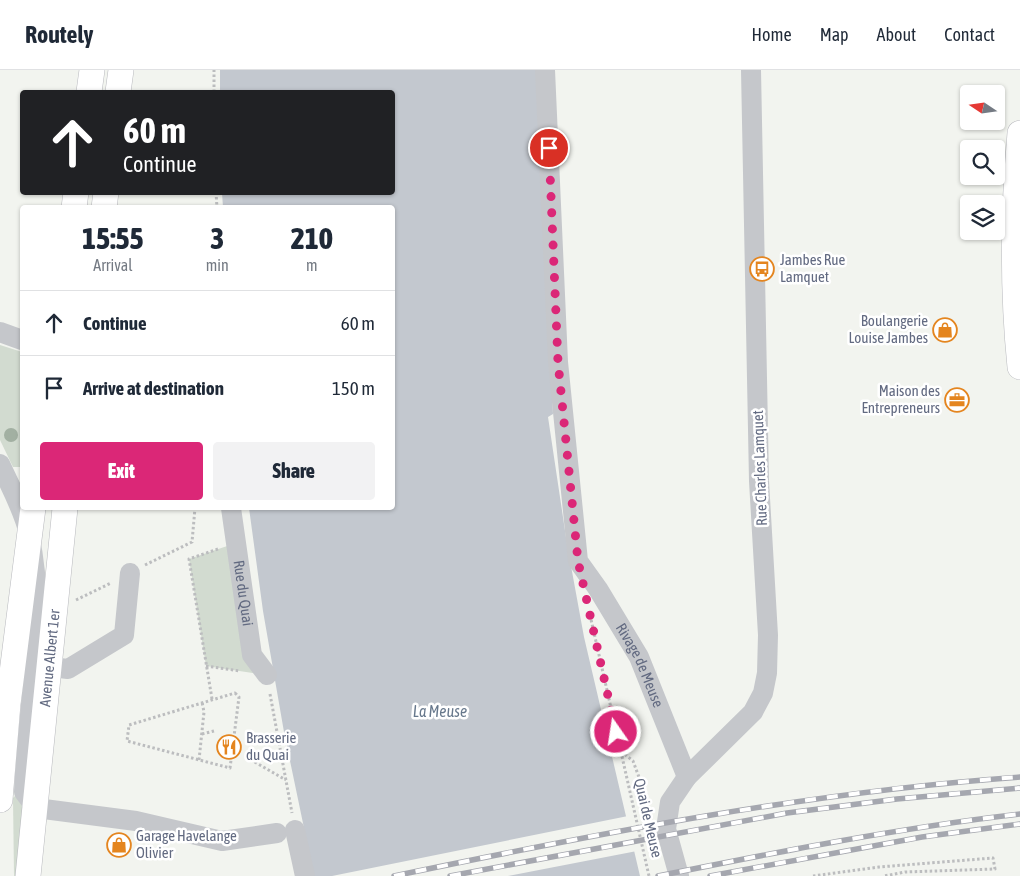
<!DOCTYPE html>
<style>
body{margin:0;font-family:"Asap Condensed",sans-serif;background:#f2f2f3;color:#1f2937;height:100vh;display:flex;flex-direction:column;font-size:19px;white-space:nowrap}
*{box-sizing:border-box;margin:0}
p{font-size:16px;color:#747a83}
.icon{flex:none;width:28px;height:28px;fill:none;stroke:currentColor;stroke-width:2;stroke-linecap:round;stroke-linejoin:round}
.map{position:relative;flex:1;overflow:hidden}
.side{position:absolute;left:20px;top:135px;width:375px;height:305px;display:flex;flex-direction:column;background:#fff;border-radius:5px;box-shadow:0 1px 4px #0004}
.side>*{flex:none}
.guide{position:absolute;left:20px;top:20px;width:375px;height:105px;border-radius:5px;box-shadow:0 1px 4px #0004;background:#202124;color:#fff;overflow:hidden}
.needle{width:32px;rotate:283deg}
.buttons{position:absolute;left:960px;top:15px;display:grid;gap:10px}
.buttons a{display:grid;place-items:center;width:45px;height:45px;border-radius:5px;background:#fff;box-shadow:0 1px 4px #0004;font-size:25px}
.pin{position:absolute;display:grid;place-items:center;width:42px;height:42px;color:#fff;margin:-21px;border:2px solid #fff;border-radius:50%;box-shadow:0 1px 5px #0007}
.me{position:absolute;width:55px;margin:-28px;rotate:347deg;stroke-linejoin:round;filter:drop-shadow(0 0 4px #0008)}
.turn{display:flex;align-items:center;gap:18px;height:105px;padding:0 20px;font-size:22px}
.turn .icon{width:65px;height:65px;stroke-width:2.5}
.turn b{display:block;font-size:35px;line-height:42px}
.eta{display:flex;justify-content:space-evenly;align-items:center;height:85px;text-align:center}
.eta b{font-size:30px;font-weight:800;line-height:35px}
.action{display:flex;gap:10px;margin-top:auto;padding:10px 20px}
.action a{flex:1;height:58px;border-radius:5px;background:#db2777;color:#fff;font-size:20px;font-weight:800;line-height:58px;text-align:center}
.action a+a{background:#f2f2f3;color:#1f2937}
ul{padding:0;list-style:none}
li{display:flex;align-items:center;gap:15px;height:65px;padding:0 20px;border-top:1px solid #e0e1e3}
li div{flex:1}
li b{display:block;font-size:19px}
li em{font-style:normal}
header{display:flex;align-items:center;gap:30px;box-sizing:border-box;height:70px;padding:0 25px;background:#fff;border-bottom:1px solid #e0e1e3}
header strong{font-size:24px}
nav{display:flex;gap:28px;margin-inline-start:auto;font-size:18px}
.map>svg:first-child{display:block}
</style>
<header>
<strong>Routely</strong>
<nav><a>Home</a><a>Map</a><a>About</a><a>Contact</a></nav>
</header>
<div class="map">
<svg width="1020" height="806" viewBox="0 0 1020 806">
<rect width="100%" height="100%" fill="#f2f4ef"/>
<!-- green -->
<g fill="#d2dbd0">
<path d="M 0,275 L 22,282 L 22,397 L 13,397 L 0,370 Z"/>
<path d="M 236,473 L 252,585 L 267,605 L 206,596 L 189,489 Z"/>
<path d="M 16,725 L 24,727 L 23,806 L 14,806 L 13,728 Z"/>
</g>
<!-- water -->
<path fill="#c3c8cf" d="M 220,0 L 536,0 L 553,344 L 548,347 L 567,474 L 584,567 L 640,806 L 314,806 L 284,662 L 263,541 L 249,438 L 392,438 L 392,138 L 223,137 L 222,123 L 392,122 L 392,22 L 220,22 Z"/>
<!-- pier -->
<path fill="#f2f4ef" d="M 628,746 L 637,781 L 508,806 L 332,806 Z"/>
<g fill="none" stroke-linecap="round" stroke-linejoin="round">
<!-- major casing -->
<g stroke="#b8b9be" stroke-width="26">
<g id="major">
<path d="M 89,22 L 92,0"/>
<path d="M 118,22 L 121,0"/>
<path d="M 1020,63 C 1013,141 1012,219 1020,297"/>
<path d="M 74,138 L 76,122"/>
<path d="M 104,138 L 106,122"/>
<path d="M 0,730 L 8,634 L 33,438"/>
<path id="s3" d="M 28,806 L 65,438"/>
</g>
</g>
<!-- path -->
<g stroke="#bcbdbf" stroke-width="3" stroke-dasharray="2.5 2.5" stroke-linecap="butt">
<path d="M 214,22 L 214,0"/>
<path d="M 216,122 L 217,138"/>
<path d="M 145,495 L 192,472 L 195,438"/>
<path d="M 76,530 L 111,513"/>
<path d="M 590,545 L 649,806"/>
<path d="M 206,596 L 240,601"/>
<path d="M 235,623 L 239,627 L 230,698 L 127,671 L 129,655 Z"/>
<path d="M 270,624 L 292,743"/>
<path d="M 212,629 L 189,489 L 218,479"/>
<path d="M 202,664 L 214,661"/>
<path d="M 621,681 L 633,691 L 649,734"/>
<path d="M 246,687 L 286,710"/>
<path d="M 199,690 L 204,642 L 202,632"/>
<path d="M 813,806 L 879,797 L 993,788 L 995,799 L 905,802 L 884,806"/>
</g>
<!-- minor -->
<g stroke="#c5c7cb" stroke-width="20">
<path id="s1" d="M 545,0 L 558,292 L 578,491 L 598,519 L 639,587 L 687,707"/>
<path d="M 0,262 L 22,270"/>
<path d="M 0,394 C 10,416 24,441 29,464 C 48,550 27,636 24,722 L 36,738 L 136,751 L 222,771 L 277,763"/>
<path id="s2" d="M 231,438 L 252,585 L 267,605"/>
<path d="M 34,595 L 68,599 L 124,565 L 130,503"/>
<path d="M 295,760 L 305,806"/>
<path d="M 679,806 L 666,759 L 670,732 L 687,707 L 753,642 L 763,623 L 767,603 L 768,565 L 759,411 L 751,0"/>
</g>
<!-- major -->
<use href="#major" stroke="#fff" stroke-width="25"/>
<!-- rail casing -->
<g stroke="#a5a7af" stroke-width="5.5">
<g id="rail">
<path d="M 394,806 C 601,763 809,722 1020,707"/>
<path d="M 450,806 L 787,743 L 897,729 L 1020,718"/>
<path d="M 658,806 C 778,782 898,758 1020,744"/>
<path d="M 710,806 L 922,767 L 1020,754"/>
</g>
</g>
<!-- rail -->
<use href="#rail" stroke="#fff" stroke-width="4" stroke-dasharray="11" stroke-linecap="butt"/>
</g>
<!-- trees -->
<circle fill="#a2b0a2" cx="11" cy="365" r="7"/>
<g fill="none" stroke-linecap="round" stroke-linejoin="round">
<!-- route -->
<path stroke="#db2777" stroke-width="9" stroke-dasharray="0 16.2" d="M 549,78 L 558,292 L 578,491 L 616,662"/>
</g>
<!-- icons -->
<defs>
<g id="bus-ring" transform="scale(1.25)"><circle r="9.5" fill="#fff" stroke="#e4851f" stroke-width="1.5"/><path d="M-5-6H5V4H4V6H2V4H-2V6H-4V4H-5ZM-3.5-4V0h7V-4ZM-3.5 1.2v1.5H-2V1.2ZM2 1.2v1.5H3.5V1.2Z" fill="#e4851f"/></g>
<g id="shop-ring" transform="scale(1.25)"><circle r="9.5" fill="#fff" stroke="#e4851f" stroke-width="1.5"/><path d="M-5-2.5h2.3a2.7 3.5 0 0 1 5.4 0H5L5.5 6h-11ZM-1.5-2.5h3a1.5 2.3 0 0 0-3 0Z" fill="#e4851f"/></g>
<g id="office-ring" transform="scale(1.25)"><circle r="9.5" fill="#fff" stroke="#e4851f" stroke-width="1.5"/><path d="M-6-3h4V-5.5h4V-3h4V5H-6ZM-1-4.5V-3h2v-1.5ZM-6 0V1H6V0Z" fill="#e4851f"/></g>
<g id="restaurant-ring" transform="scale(1.25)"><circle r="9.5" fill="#fff" stroke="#e4851f" stroke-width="1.5"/><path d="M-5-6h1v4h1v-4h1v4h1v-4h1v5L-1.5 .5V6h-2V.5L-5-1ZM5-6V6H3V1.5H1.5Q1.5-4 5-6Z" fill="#e4851f"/></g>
</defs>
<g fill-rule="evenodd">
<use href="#bus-ring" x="762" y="199"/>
<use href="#shop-ring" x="945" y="260"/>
<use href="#office-ring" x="957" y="330"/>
<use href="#restaurant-ring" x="229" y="677"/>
<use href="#shop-ring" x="119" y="775"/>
</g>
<g text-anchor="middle" stroke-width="5" stroke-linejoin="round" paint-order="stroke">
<!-- poi labels -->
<g font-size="15" fill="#626a81" stroke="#fff" text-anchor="start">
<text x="780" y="195">Jambes Rue<tspan x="780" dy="17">Lamquet</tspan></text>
<text x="928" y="256" text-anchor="end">Boulangerie<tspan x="928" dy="17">Louise Jambes</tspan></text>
<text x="940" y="326" text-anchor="end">Maison des<tspan x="940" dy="17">Entrepreneurs</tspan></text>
<text x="246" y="673">Brasserie<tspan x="246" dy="17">du Quai</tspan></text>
<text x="136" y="771">Garage Havelange<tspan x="136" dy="17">Olivier</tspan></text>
</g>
<!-- street labels -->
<g font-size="15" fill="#626a81" stroke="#fff">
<text transform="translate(760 398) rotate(-92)" y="5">Rue Charles Lamquet</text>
<text dy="5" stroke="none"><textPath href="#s2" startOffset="86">Rue du Quai</textPath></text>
<text dy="5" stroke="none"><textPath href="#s3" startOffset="219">Avenue Albert 1er</textPath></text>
<text dy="5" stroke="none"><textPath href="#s1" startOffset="614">Rivage de Meuse</textPath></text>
<text transform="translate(648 748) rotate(77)" y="5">Quai de Meuse</text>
</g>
<!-- water labels -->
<g font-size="16" font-style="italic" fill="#67788c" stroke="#fff">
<text x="440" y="647">La Meuse</text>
</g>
</g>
</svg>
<div class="buttons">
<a><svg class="needle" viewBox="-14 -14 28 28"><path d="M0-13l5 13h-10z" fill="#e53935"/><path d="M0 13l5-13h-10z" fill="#747a83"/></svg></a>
<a><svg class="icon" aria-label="search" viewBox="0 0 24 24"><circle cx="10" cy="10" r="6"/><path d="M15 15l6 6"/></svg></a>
<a><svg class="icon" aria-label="layers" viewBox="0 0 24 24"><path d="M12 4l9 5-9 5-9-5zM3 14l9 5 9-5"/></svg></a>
</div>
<div class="pin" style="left:549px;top:78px;background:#d93025"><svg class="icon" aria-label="arrive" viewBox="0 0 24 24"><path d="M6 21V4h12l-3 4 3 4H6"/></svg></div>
<svg class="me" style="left:616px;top:662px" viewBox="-20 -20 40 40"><circle r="17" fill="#db2777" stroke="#fff" stroke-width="3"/><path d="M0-11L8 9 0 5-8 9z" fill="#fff"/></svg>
<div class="guide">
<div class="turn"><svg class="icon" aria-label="ahead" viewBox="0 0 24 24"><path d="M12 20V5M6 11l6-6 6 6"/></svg><div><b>60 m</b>Continue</div></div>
</div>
<section class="side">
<div class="eta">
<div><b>15:55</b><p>Arrival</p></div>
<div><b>3</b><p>min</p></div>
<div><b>210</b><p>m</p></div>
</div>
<ul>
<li><svg class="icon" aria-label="ahead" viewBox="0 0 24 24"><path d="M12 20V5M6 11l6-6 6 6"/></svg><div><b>Continue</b></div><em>60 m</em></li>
<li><svg class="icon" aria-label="arrive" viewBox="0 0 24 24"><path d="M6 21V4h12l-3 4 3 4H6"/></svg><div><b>Arrive at destination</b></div><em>150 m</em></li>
</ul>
<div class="action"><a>Exit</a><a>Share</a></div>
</section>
</div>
